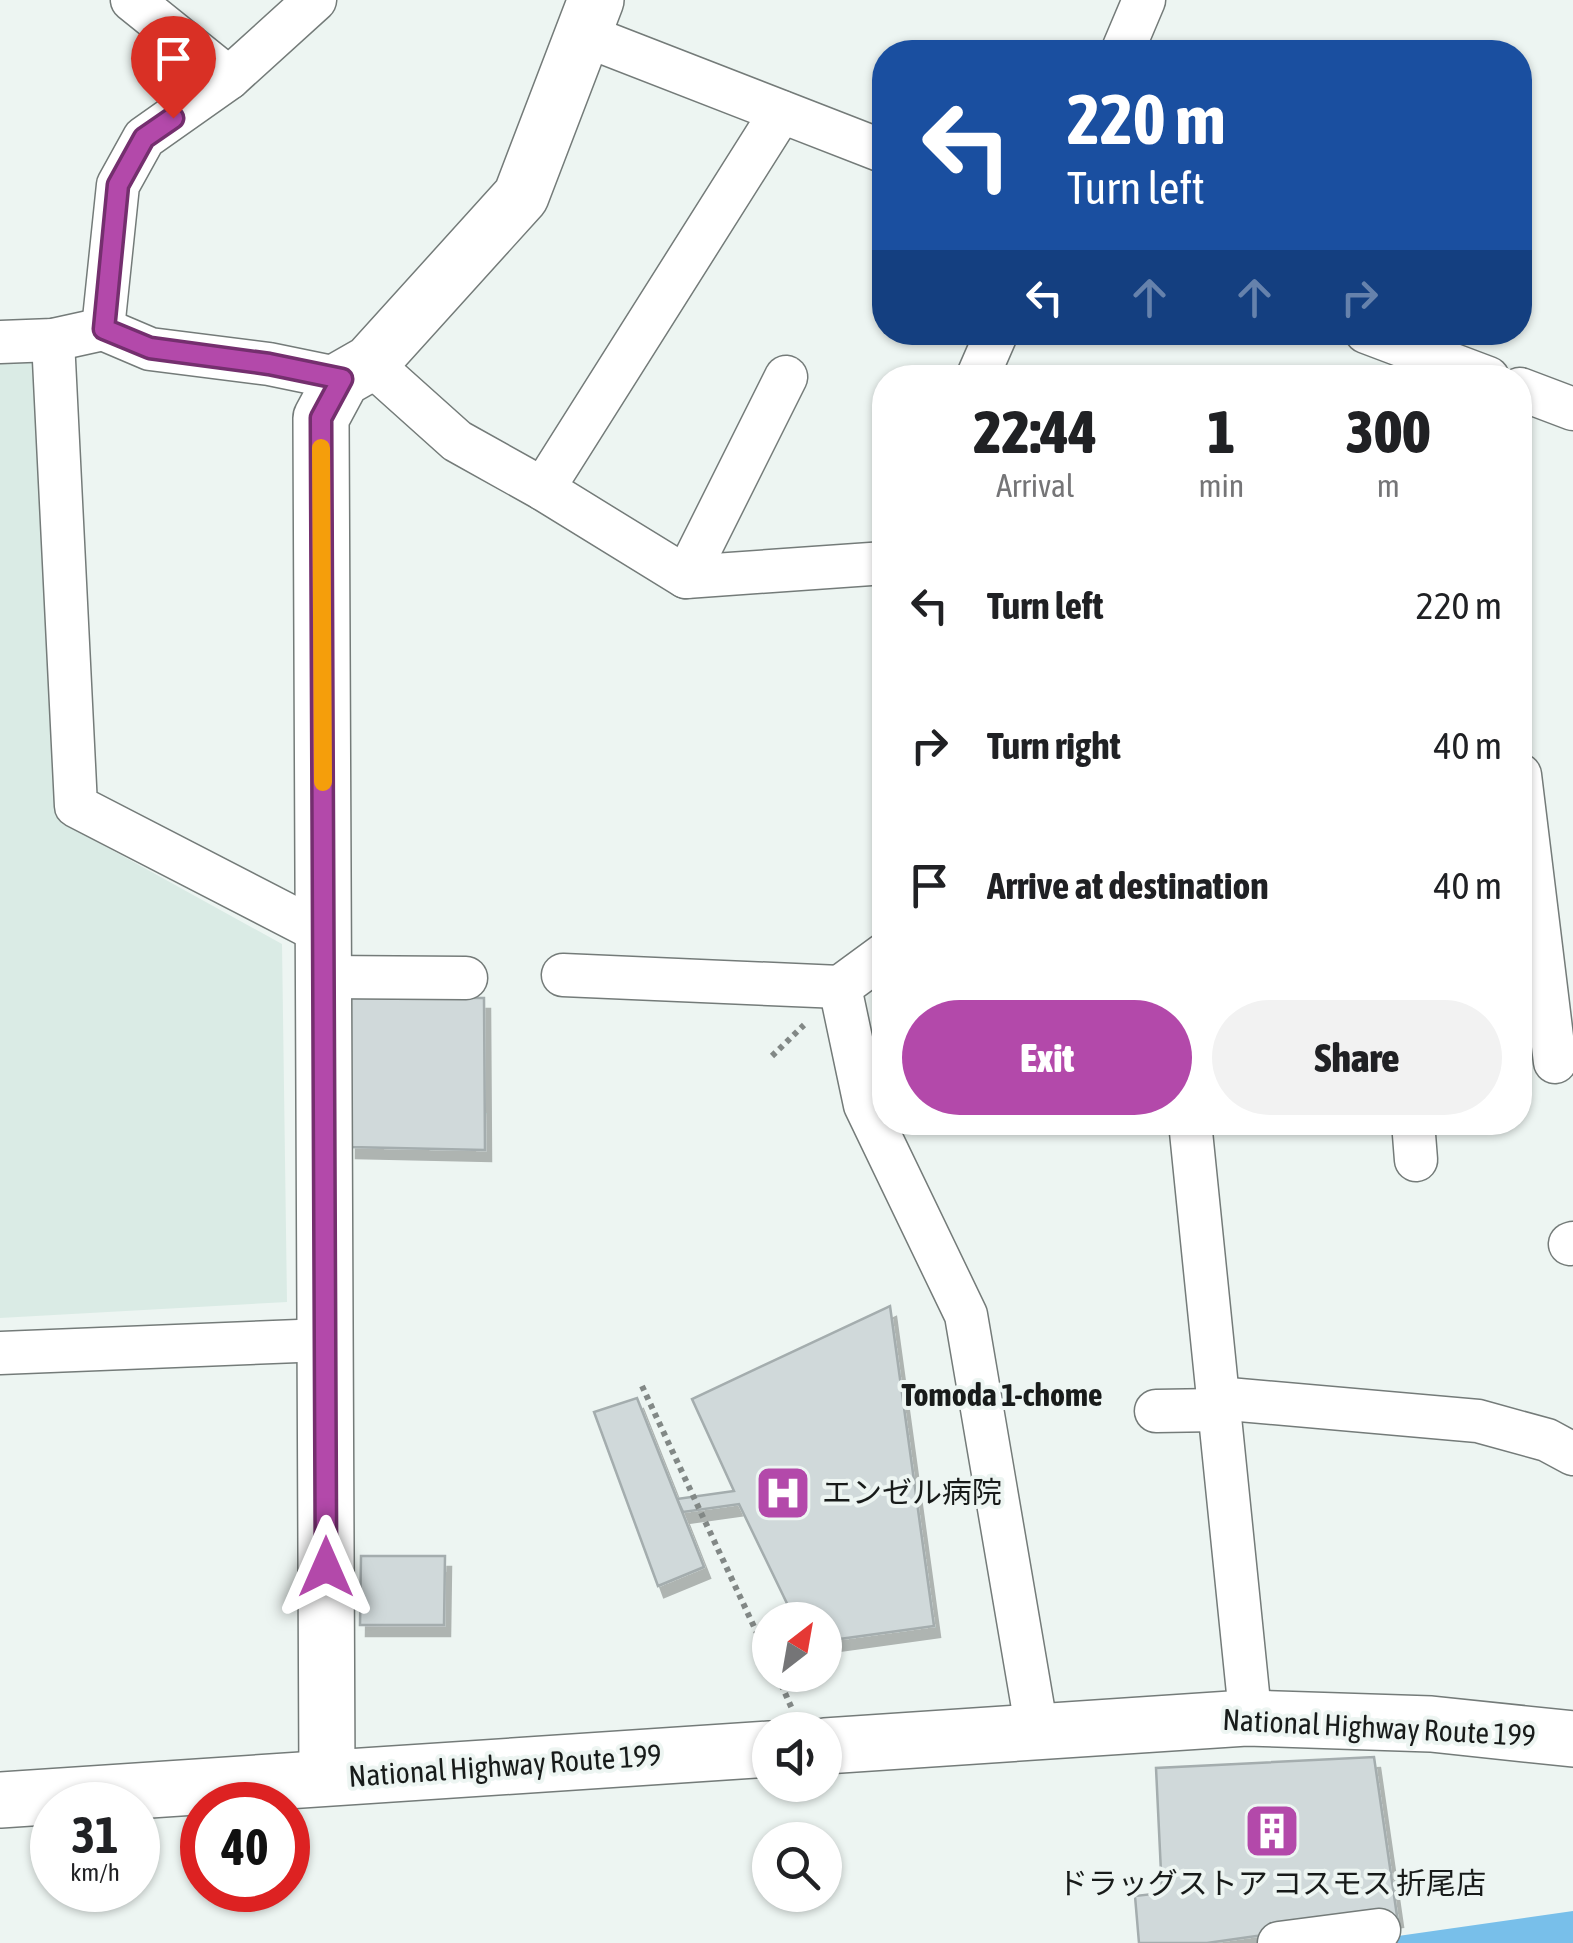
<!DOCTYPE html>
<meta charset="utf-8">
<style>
body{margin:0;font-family:"Asap Condensed","Noto Sans JP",sans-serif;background:#f2f2f2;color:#202124;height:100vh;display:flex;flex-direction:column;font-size:38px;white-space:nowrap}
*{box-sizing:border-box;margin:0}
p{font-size:32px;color:#757577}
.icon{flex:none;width:55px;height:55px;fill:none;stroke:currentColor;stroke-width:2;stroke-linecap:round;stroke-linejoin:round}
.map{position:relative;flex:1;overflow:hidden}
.panel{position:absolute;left:872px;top:365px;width:660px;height:770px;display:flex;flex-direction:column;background:#fff;border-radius:40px;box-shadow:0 2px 8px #0004}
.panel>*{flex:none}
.top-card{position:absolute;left:872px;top:40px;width:660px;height:305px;border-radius:40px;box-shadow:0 2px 8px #0004;background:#1a4fa0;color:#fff;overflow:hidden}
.needle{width:65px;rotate:31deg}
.fabs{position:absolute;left:752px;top:1602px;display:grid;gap:20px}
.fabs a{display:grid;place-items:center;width:90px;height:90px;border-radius:50%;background:#fff;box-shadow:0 2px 8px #0004;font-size:50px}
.speed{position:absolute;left:30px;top:1782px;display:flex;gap:20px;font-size:50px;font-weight:700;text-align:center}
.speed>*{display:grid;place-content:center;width:130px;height:130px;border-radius:50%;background:#fff;box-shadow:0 2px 8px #0004;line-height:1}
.speed small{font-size:25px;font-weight:400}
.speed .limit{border:15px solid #d22;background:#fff;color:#111}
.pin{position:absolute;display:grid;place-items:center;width:85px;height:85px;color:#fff;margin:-102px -42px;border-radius:50% 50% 50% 0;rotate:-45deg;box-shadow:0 0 10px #0007}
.pin .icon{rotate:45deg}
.me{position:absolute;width:110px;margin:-55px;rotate:0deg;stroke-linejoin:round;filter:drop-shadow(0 0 8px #0008)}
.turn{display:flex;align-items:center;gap:35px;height:210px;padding:0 30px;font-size:45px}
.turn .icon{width:130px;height:130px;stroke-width:2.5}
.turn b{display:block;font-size:70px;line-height:85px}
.lanes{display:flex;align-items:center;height:95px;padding:0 30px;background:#0003;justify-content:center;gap:50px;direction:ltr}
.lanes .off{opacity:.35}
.eta{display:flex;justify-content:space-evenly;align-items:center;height:170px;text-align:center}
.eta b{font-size:60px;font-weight:800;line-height:70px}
.primary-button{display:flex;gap:20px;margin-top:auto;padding:20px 30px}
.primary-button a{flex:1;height:115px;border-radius:60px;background:#b349aa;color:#fff;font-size:40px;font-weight:800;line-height:115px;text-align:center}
.primary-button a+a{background:#f2f2f2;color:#202124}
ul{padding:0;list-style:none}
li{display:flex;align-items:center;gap:30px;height:140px;padding:0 30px}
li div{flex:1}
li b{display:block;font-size:38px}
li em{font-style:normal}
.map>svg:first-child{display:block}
</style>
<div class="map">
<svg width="1573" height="1943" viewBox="0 0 1573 1943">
<defs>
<filter id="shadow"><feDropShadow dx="6" dy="11" stdDeviation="0" flood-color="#0004"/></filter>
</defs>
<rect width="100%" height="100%" fill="#edf5f2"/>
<!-- built -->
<path fill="#daebe5" d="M 38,353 L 72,828 L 282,944 L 287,1302 L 0,1318 L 0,355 Z"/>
<!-- green -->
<path fill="#e4e8b1" d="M 1520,835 L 1535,1056 L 1520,1058 Z"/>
<!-- water -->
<path fill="#78bfea" d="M 1573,1911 L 1573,1943 L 1349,1943 Z"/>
<!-- building -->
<g fill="#d0d9da" stroke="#a4adae" stroke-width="2.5" filter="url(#shadow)">
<path d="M 350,997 L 484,998 L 485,1150 L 350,1147 Z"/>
<path d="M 890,1306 L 934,1626 L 825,1641 L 825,1620 L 795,1620 L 739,1504 L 683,1512 L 677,1499 L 734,1491 L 692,1399 Z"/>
<path d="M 637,1398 L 704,1567 L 658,1586 L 594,1412 Z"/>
<path d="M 361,1556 L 445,1556 L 444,1625 L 360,1625 Z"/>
<path d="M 1374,1757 L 1397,1916 L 1207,1943 L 1139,1943 L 1135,1896 L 1162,1893 L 1156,1768 Z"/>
</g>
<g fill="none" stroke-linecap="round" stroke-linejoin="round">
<!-- minor casing -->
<g stroke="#747b79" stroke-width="45">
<g id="minor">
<path d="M 132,0 L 229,78"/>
<path d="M 584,35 L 885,152"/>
<path d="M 1122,52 L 1144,0"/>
<path d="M 103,329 L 118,185 L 144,138 L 229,78 L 315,0"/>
<path d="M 1366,332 L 1488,378"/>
<path d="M 53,340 L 76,806 L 324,934"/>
<path d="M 0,342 L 53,340 L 103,329 L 150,349 L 269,364 L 342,379"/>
<path d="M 370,363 L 457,441 L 543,489 L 686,577 L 885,563"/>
<path d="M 977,378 L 997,332"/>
<path d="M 1520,389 L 1573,409"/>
<path d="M 543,489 L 781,112"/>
<path d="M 686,577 L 786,377"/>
<path d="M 1520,775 L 1555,1062"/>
<path d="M 885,954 L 840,987 L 865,1105 L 966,1315 L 1037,1731"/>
<path d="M 563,975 L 840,987"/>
<path d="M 325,977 L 466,978"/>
<path d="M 1190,1122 L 1248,1693 L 1246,1718"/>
<path d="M 1413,1122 L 1416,1160"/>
<path d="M 1570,1244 L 1573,1243"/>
<path d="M 0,1353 L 324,1340"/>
<path d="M 1217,1398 L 1478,1421 L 1547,1440 L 1573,1454"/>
<path d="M 1156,1411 L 1218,1410"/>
<path d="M 1279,1943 L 1379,1930"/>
</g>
</g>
<!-- tertiary casing -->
<g stroke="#747b79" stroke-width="58">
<path id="tertiary" d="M 327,1777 L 321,418 L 342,379 L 370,363 L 521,196 L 596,0"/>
</g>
<!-- trunk casing -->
<g stroke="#747b79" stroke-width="58">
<g id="trunk">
<path d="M 825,1746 L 1246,1718 L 1431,1724 L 1573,1739"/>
<path d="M 0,1800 L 770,1749"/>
</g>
</g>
<!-- path -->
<g stroke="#828886" stroke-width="6" stroke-dasharray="5 5" stroke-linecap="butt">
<path d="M 772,1056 L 804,1025"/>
<path d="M 642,1386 L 770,1661"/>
<path d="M 777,1675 L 793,1711"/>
</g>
<!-- minor -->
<use href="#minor" stroke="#fff" stroke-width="42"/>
<!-- tertiary -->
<use href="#tertiary" stroke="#fff" stroke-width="55"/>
<!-- trunk -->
<use href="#trunk" stroke="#fff" stroke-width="55"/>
</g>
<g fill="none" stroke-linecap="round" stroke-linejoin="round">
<!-- route casing -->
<g stroke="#742f6e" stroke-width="25">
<path id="route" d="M 173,118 L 144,138 L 118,185 L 104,329 L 150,348 L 269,364 L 342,379 L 321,418 L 326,1567"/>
</g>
<!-- route -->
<use href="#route" stroke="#b349aa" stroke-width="18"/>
<!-- slow -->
<path stroke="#f59e0b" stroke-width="18" d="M 321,448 L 323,782"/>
</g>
<!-- icons -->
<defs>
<g id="hospital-square" transform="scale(2.875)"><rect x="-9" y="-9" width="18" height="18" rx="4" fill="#b349aa" stroke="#edf5f2"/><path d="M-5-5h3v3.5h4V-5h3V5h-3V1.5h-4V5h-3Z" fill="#fff"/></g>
<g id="building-square" transform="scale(2.875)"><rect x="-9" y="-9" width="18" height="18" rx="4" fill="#b349aa" stroke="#edf5f2"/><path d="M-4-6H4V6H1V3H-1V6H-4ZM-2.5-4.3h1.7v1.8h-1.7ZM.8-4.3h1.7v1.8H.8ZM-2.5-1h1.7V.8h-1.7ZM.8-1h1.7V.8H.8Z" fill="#fff"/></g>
</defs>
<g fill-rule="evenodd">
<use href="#hospital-square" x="783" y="1493"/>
<use href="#building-square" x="1272" y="1831"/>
</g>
<g text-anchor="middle" stroke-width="8" stroke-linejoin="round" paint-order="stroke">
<!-- poi labels -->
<g font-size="30" fill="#181b1a" stroke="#edf5f2" text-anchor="start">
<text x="822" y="1503">エンゼル病院</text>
<text x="1272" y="1894" text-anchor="middle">ドラッグストア コスモス 折尾店</text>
</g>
<!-- street labels -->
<g font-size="30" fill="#181b1a" stroke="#edf5f2">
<text transform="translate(1379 1728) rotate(3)" y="10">National Highway Route 199</text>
<text transform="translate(505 1766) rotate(-4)" y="10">National Highway Route 199</text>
</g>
<!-- neighbourhood labels -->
<g font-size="32" font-weight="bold" fill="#181b1a" stroke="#edf5f2">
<text x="1002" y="1406">Tomoda 1-chome</text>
</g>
</g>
</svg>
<div class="fabs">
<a><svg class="needle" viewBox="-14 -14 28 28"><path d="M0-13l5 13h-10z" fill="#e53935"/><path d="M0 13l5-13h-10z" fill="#757577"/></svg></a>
<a><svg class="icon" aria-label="sound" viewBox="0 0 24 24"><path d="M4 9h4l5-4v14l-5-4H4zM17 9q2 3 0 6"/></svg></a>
<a><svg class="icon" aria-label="search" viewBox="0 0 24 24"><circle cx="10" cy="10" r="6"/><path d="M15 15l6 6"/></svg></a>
</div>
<div class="speed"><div>31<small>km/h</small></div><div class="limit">40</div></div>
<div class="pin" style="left:173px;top:118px;background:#d93025"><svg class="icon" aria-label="arrive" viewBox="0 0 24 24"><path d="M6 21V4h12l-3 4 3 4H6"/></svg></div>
<svg class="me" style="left:326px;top:1567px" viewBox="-20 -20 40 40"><path d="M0-17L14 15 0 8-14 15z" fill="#b349aa" stroke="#fff" stroke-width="4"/></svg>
<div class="top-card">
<div class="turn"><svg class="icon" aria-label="left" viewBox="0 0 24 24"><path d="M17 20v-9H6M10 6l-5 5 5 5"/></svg><div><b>220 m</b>Turn left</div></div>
<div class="lanes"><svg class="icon" aria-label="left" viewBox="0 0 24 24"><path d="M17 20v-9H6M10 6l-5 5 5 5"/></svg><svg class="icon off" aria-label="ahead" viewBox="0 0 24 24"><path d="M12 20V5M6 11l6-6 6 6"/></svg><svg class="icon off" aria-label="ahead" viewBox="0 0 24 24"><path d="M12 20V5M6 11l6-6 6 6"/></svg><svg class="icon off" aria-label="right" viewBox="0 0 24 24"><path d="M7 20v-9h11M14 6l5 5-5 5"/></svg></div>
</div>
<section class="panel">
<div class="eta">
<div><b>22:44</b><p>Arrival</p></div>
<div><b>1</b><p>min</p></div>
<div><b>300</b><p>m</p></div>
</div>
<ul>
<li><svg class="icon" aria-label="left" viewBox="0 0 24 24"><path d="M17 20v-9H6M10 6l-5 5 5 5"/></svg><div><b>Turn left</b></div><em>220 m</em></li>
<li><svg class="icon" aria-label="right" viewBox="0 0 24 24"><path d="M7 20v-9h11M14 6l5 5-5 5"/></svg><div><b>Turn right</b></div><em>40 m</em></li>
<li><svg class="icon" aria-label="arrive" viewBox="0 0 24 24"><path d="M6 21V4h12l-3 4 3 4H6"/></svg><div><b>Arrive at destination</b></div><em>40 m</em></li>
</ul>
<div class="primary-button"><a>Exit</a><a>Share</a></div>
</section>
</div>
